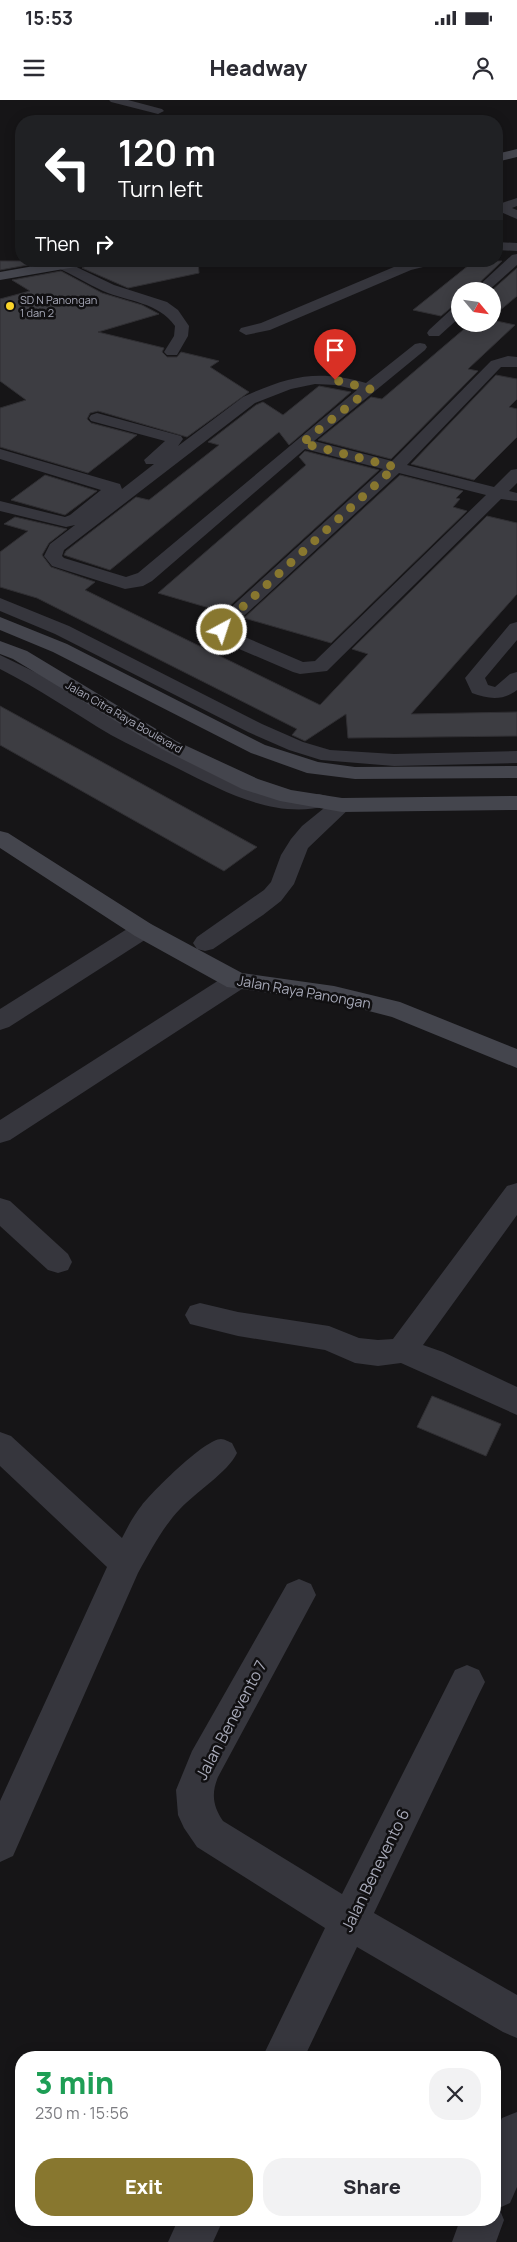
<!DOCTYPE html>
<meta charset="utf-8">
<style>
body{margin:0;font-family:Manrope,sans-serif;background:#f2f2f3;color:#2b2b33;height:100vh;display:flex;flex-direction:column;font-size:19px;white-space:nowrap}
*{box-sizing:border-box;margin:0}
p{font-size:16px;color:#7c7c81}
.icon{flex:none;width:28px;height:28px;fill:none;stroke:currentColor;stroke-width:2;stroke-linecap:round;stroke-linejoin:round}
.map{position:relative;flex:1;overflow:hidden}
.drawer{position:absolute;left:15px;top:1951px;width:486px;height:175px;display:flex;flex-direction:column;background:#fff;border-radius:20px;box-shadow:0 2px 12px #0003}
.drawer>*{flex:none}
.banner{position:absolute;left:15px;top:15px;width:488px;height:152px;border-radius:20px;box-shadow:0 2px 12px #0003;background:#202124;color:#fff;overflow:hidden}
.needle{width:32px;rotate:119deg}
.fabs{position:absolute;left:451px;top:182px;display:grid;gap:10px}
.fabs a{display:grid;place-items:center;width:50px;height:50px;border-radius:50%;background:#fff;box-shadow:0 2px 12px #0003;font-size:25px}
.pin{position:absolute;display:grid;place-items:center;width:42px;height:42px;color:#fff;margin:-51px -21px;border-radius:50% 50% 50% 0;rotate:-45deg;box-shadow:0 0 5px #0007}
.pin .icon{rotate:45deg}
.me{position:absolute;width:55px;margin:-28px;rotate:40deg;stroke-linejoin:round;filter:drop-shadow(0 0 4px #0008)}
.turn{display:flex;align-items:center;gap:18px;height:105px;padding:0 20px;font-size:22px}
.turn .icon{width:65px;height:65px;stroke-width:2.5}
.turn b{display:block;font-size:35px;line-height:42px}
.then{display:flex;align-items:center;height:48px;padding:0 20px;background:#0003;gap:10px;font-size:19px}
.round{display:grid;place-items:center;flex:none;width:52px;height:52px;border-radius:20px;background:#f2f2f3}
.overview{display:flex;align-items:center;justify-content:space-between;height:85px;padding:0 20px}
h1{font-size:30px;font-weight:800;line-height:38px;color:#1e9e55}
.primary-button{display:flex;gap:10px;margin-top:auto;padding:10px 20px}
.primary-button a{flex:1;height:58px;border-radius:20px;background:#88772f;color:#fff;font-size:20px;font-weight:800;line-height:58px;text-align:center}
.primary-button a+a{background:#f2f2f3;color:#2b2b33}
.status{display:flex;justify-content:space-between;align-items:center;height:35px;padding:0 25px;background:#fff;direction:ltr}
.status svg{height:14px;fill:currentColor}
header{display:flex;justify-content:space-between;align-items:center;height:65px;padding:0 20px;background:#fff;font-size:22px;font-weight:800}
.map>svg:first-child{display:block}
</style>
<div class="status"><b>15:53</b><svg viewBox="0 0 49 12"><path d="M0 12V9h3v3zM5 12V6h3v6zM10 12V3h3v9zM15 12V0h3v12zM26 1h20v11H26zM47 4h2v5h-2z"/></svg></div>
<header><svg class="icon" aria-label="menu" viewBox="0 0 24 24"><path d="M4 6h16M4 12h16M4 18h16"/></svg>Headway<svg class="icon" aria-label="person" viewBox="0 0 24 24"><circle cx="12" cy="8" r="4"/><path d="M4 21q1-7 8-7t8 7"/></svg></header>
<div class="map">
<svg width="517" height="2142" viewBox="0 0 517 2142">
<rect width="100%" height="100%" fill="#161517"/>
<!-- building -->
<g fill="#3d3d42" stroke="#302f33">
<path d="M 0,161 L 50,161 L 0,170 Z"/>
<path d="M 96,161 L 198,161 L 199,173 L 128,188 L 82,168 Z"/>
<path d="M 474,161 L 502,161 L 471,191 L 460,191 L 460,203 L 454,205 L 441,216 L 413,210 Z"/>
<path d="M 517,168 L 517,196 L 492,217 L 492,191 L 491,191 Z"/>
<path d="M 61,171 L 102,193 L 142,205 L 159,214 L 98,232 L 164,248 L 162,252 L 167,257 L 177,257 L 181,252 L 219,261 L 210,267 L 249,292 L 187,337 L 98,311 L 90,313 L 87,319 L 91,323 L 137,335 L 88,373 L 0,347 L 0,308 L 26,300 L 0,281 L 0,199 L 30,191 L 12,180 Z"/>
<path d="M 492,220 L 515,225 L 468,269 L 478,271 L 391,359 L 318,340 L 371,297 L 382,299 L 470,224 L 492,224 Z"/>
<path d="M 496,275 L 517,279 L 517,299 L 509,307 L 517,309 L 517,337 L 474,380 L 411,364 Z"/>
<path d="M 319,286 L 351,292 L 289,345 L 279,332 L 110,470 L 64,455 L 66,451 L 136,397 L 149,400 L 219,345 L 208,342 L 256,305 L 263,302 L 283,315 Z"/>
<path d="M 305,351 L 379,370 L 223,512 L 158,493 L 306,365 L 299,357 Z"/>
<path d="M 45,375 L 97,391 L 65,415 L 11,400 Z"/>
<path d="M 400,375 L 463,391 L 456,398 L 460,399 L 453,407 L 467,411 L 331,543 L 244,518 Z"/>
<path d="M 487,416 L 517,423 L 517,494 L 411,614 L 517,612 L 517,636 L 348,638 L 346,614 L 305,641 L 292,635 L 297,629 L 37,498 L 0,487 L 0,452 L 28,431 L 4,424 L 15,417 L 67,429 L 49,443 L 42,455 L 51,467 L 95,482 L 85,490 L 320,605 L 368,554 L 352,549 Z"/>
<path d="M 0,606 L 257,747 L 224,771 L 0,645 Z"/>
<path d="M 432,1296 L 501,1324 L 486,1356 L 417,1327 Z"/>
</g>
<g fill="none" stroke-linecap="round" stroke-linejoin="round">
<!-- street -->
<g fill="#36363d" fill-rule="evenodd">
<path d="M 109,0 L 128,0 L 162,9 L 164,11 L 158,14 L 111,2 Z"/>
<path d="M 517,98 L 517,106 L 512,108 L 517,110 L 517,119 L 496,110 L 496,105 Z"/>
<path d="M 496,142 L 517,143 L 517,151 L 496,150 Z"/>
<path d="M 517,154 L 517,165 L 488,191 L 473,191 L 512,155 Z"/>
<path d="M 64,161 L 114,185 L 167,202 L 178,210 L 189,226 L 188,236 L 177,255 L 167,255 L 164,252 L 174,236 L 175,226 C 158,202 129,202 103,191 C 88,184 73,175 58,168 L 56,165 L 58,162 Z"/>
<path d="M 413,161 L 437,161 L 435,164 L 411,170 L 270,230 L 246,235 L 239,231 L 241,228 L 261,223 L 401,164 Z"/>
<path d="M 460,205 L 460,217 L 439,236 L 429,236 L 427,233 L 429,230 L 455,206 Z"/>
<path d="M 420,243 L 425,244 L 427,247 L 425,250 L 314,341 L 392,361 L 491,261 L 508,256 L 517,257 L 517,267 L 501,267 L 407,365 L 494,387 L 511,370 L 517,369 L 517,383 L 509,391 L 517,393 L 517,401 L 501,399 L 327,571 L 300,574 L 293,572 L 218,540 L 212,530 L 217,520 L 383,369 L 305,349 L 152,481 L 143,486 L 125,489 L 52,466 L 44,456 L 50,444 L 75,425 L 66,427 L 0,411 L 0,401 L 65,417 L 70,415 L 101,390 L 0,359 L 0,349 L 120,384 L 122,389 L 154,364 L 146,364 L 144,360 L 165,341 L 91,321 L 89,318 L 91,315 L 97,313 L 181,336 L 183,339 L 178,346 L 243,297 C 289,276 317,269 366,283 L 415,244 ZM 315,284 L 336,285 L 357,290 L 138,473 L 126,477 L 64,458 L 62,456 L 64,450 L 255,303 L 291,289 ZM 399,373 L 486,395 L 315,561 L 303,562 L 233,532 L 233,526 Z"/>
<path d="M 0,498 L 69,526 L 262,624 L 303,642 L 330,650 L 394,654 L 517,651 L 517,663 L 394,666 L 321,660 L 289,650 L 248,632 L 55,534 L 0,511 Z"/>
<path d="M 517,522 L 517,540 L 485,578 L 488,585 L 495,587 L 510,574 L 517,572 L 517,590 C 503,601 488,599 472,593 L 465,578 L 510,524 Z"/>
<path d="M 0,555 L 37,573 L 134,630 L 244,684 L 286,696 L 319,694 L 327,696 L 330,701 L 327,706 C 274,719 225,692 179,669 C 157,658 133,647 111,635 C 74,613 38,588 0,569 Z"/>
<path d="M 342,698 L 350,700 L 353,705 L 308,748 L 294,784 L 281,801 L 263,815 L 213,849 L 205,851 L 197,849 L 193,843 L 197,837 L 264,790 L 271,782 L 281,755 L 291,739 L 302,726 L 334,700 Z"/>
<path d="M 143,822 L 151,824 L 155,830 L 151,836 L 9,927 L 0,930 L 0,909 L 135,824 Z"/>
<path d="M 236,873 L 245,875 L 248,881 L 245,887 L 10,1040 L 0,1043 L 0,1020 L 227,875 Z"/>
<path d="M 517,1083 L 517,1115 L 423,1245 L 443,1252 L 517,1287 L 517,1315 L 401,1263 L 378,1266 L 355,1263 L 325,1250 L 238,1236 L 190,1224 L 185,1215 L 190,1206 L 200,1203 L 238,1212 L 329,1226 L 359,1238 L 378,1240 L 393,1239 L 507,1086 Z"/>
<path d="M 0,1098 L 10,1101 L 68,1154 L 72,1162 L 68,1170 L 58,1173 L 48,1170 L 0,1126 Z"/>
<path d="M 0,1332 L 11,1336 L 122,1438 C 128,1426 134,1415 142,1405 C 153,1391 205,1339 221,1339 C 225,1339 229,1342 232,1343 L 237,1353 C 228,1372 196,1392 180,1409 C 162,1428 151,1450 138,1473 L 13,1756 L 0,1762 L 0,1701 L 107,1467 L 0,1366 Z"/>
<path d="M 299,1479 L 311,1484 L 316,1495 L 218,1677 C 211,1694 213,1706 223,1721 L 342,1794 L 455,1570 L 467,1565 L 479,1570 L 485,1582 L 479,1594 L 374,1813 L 517,1895 L 517,1938 L 503,1932 L 357,1847 L 304,1958 L 262,1958 L 325,1828 L 197,1747 L 184,1728 L 178,1715 L 176,1690 L 192,1651 L 287,1484 Z"/>
<path d="M 517,2012 L 517,2087 L 510,2103 L 499,2108 L 504,2120 L 496,2142 L 452,2142 L 460,2120 L 495,2120 L 495,2035 L 502,2018 Z"/>
<path d="M 178,2120 L 223,2120 L 213,2142 L 168,2142 Z"/>
</g>
<!-- secondary -->
<g fill="#44454d" fill-rule="evenodd">
<path d="M 517,49 L 517,57 L 496,62 L 496,54 Z"/>
<path d="M 62,161 L 94,161 L 87,165 L 0,180 L 0,172 Z"/>
<path d="M 0,517 L 67,544 L 265,645 L 318,662 L 355,667 L 517,666 L 517,678 L 355,679 L 307,673 L 251,653 L 53,552 L 0,530 Z"/>
<path d="M 0,541 L 27,551 L 176,641 L 258,679 L 291,690 L 342,698 L 517,696 L 517,710 L 342,712 L 280,701 L 242,689 L 162,649 L 13,559 L 0,554 Z"/>
<path d="M 0,731 L 8,733 L 151,824 L 242,873 L 334,886 L 400,902 L 517,949 L 517,968 L 392,917 L 334,902 L 227,887 L 135,836 L 0,748 Z"/>
</g>
</g>
<g fill="none" stroke-linecap="round" stroke-linejoin="round">
<!-- route -->
<path stroke="#88772f" stroke-width="9" stroke-dasharray="0 16.2" d="M 222,530 L 224,524 L 395,367 L 302,343 L 370,289 L 335,280"/>
</g>
<!-- markers -->
<circle fill="#fad42a" stroke="#111012" stroke-width="2" cx="10" cy="206" r="5"/>
<g text-anchor="middle" stroke-width="5" stroke-linejoin="round" paint-order="stroke">
<!-- far-poi labels -->
<g font-size="11" fill="#a7a9b8" stroke="#111012" text-anchor="start">
<text x="20" y="204">SD N Panongan<tspan x="20" dy="13">1 dan 2</tspan></text>
</g>
<!-- far-street labels -->
<g font-size="11" fill="#a7a9b8" stroke="#111012">
<text transform="translate(124 617) rotate(30)" y="4">Jalan Citra Raya Boulevard</text>
</g>
<!-- street labels -->
<g font-size="14" fill="#a7a9b8" stroke="#111012">
<text transform="translate(304 892) rotate(10)" y="5">Jalan Raya Panongan</text>
</g>
<!-- near-street labels -->
<g font-size="16" fill="#a7a9b8" stroke="#111012">
<text transform="translate(231 1620) rotate(-62)" y="6">Jalan Benevento 7</text>
<text transform="translate(375 1770) rotate(-64)" y="6">Jalan Benevento 6</text>
</g>
</g>
</svg>
<div class="fabs">
<a><svg class="needle" viewBox="-14 -14 28 28"><path d="M0-13l5 13h-10z" fill="#e53935"/><path d="M0 13l5-13h-10z" fill="#7c7c81"/></svg></a>
</div>
<div class="pin" style="left:335px;top:280px;background:#d93025"><svg class="icon" aria-label="arrive" viewBox="0 0 24 24"><path d="M6 21V4h12l-3 4 3 4H6"/></svg></div>
<svg class="me" style="left:222px;top:530px" viewBox="-20 -20 40 40"><circle r="17" fill="#88772f" stroke="#fff" stroke-width="3"/><path d="M0-11L8 9 0 5-8 9z" fill="#fff"/></svg>
<div class="banner">
<div class="turn"><svg class="icon" aria-label="left" viewBox="0 0 24 24"><path d="M17 20v-9H6M10 6l-5 5 5 5"/></svg><div><b>120 m</b>Turn left</div></div>
<div class="then">Then<svg class="icon" aria-label="right" viewBox="0 0 24 24"><path d="M7 20v-9h11M14 6l5 5-5 5"/></svg></div>
</div>
<section class="drawer">
<div class="overview"><div><h1>3 min</h1><p>230 m · 15:56</p></div><a class="round"><svg class="icon" aria-label="close" viewBox="0 0 24 24"><path d="M6 6l12 12M18 6L6 18"/></svg></a></div>
<div class="primary-button"><a>Exit</a><a>Share</a></div>
</section>
</div>
